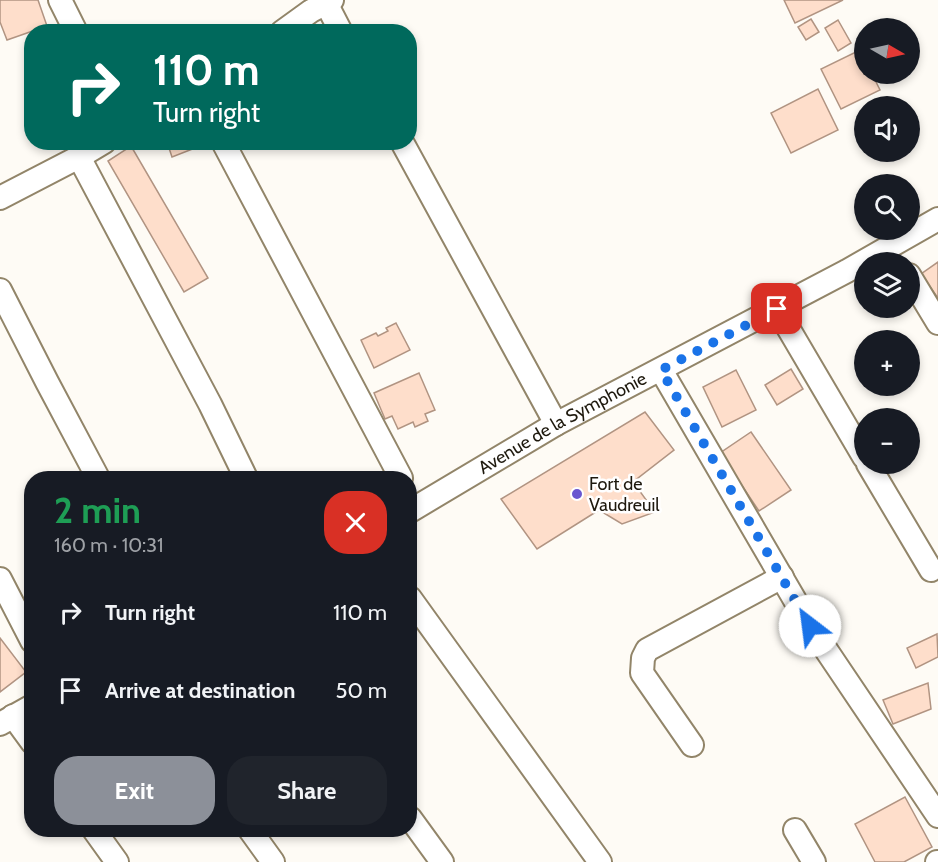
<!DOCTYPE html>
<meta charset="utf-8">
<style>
body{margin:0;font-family:Cabin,sans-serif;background:#20242c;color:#f1f3f6;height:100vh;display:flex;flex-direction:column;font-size:22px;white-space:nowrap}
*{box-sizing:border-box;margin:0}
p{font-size:20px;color:#9ea1a6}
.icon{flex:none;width:33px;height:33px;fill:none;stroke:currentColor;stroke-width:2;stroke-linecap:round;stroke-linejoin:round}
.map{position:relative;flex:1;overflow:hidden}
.drawer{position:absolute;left:24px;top:471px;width:393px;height:366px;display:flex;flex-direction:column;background:#171b24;border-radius:24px;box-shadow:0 3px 9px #0003}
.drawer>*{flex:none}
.guide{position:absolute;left:24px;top:24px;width:393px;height:126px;border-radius:24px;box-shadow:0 3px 9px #0003;background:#00695c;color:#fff;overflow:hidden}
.needle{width:39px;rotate:99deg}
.tools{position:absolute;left:854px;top:18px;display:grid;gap:12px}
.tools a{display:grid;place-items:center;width:66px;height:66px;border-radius:50%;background:#171b24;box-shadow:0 3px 9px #0003;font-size:30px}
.pin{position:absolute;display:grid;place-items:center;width:51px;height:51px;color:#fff;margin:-26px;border-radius:12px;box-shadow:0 3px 9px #0006}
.me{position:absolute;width:66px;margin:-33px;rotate:330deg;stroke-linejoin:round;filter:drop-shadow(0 0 4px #0008)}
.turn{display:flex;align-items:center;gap:21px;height:126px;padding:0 30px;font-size:27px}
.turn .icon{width:78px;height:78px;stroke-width:2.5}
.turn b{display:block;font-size:42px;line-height:51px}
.round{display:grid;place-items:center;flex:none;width:63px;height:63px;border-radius:24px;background:#20242c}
.headline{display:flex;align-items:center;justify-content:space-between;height:102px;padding:0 30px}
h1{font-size:36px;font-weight:700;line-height:45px;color:#1e9e55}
.button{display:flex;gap:12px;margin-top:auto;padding:12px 30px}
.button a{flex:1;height:69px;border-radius:24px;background:#8c9099;color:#fff;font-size:24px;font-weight:700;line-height:69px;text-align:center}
.button a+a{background:#20242c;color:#f1f3f6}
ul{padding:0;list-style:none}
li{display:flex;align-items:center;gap:18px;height:78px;padding:0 30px}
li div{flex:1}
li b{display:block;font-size:22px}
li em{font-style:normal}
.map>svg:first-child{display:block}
</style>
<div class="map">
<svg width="938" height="862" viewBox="0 0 938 862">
<rect width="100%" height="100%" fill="#fefbf5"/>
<!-- building -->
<g fill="#fedecb" stroke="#b19482" stroke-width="1.5">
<path d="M 0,0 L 38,0 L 47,26 L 7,40 L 0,22 Z"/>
<path d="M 784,0 L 843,0 L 795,23 Z"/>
<path d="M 811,19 L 819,32 L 806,40 L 798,27 Z"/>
<path d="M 838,20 L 851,43 L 838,51 L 825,28 Z"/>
<path d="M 860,50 L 864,58 L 864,74 L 872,74 L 880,90 L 841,109 L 821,69 Z"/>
<path d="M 818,89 L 838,130 L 791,153 L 771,113 Z"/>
<path d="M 167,142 L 193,142 L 195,148 L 172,157 Z"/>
<path d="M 131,146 L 208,278 L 184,292 L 108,161 Z"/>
<path d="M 938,262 L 938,298 L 921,274 Z"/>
<path d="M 396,323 L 410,350 L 374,368 L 361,340 L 376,333 L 378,336 L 388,331 L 386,328 Z"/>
<path d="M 791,369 L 803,389 L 777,405 L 765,385 Z"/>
<path d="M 736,370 L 756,410 L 722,427 L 703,387 Z"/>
<path d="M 419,373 L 435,410 L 425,414 L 428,421 L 415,427 L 413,422 L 398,429 L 392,416 L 385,419 L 374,393 Z"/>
<path d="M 645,412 L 674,450 L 633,482 L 655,512 L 622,524 L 599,510 L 537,549 L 501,499 Z"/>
<path d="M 751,432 L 791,490 L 759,511 L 720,453 Z"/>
<path d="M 937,634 L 938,657 L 916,668 L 907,648 Z"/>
<path d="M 0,638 L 26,672 L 0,692 Z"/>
<path d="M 928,683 L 931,709 L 893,724 L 883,700 Z"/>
<path d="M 905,797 L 932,847 L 904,862 L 875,862 L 855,824 Z"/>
</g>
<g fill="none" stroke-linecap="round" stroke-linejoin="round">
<!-- minor casing -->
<g stroke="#928569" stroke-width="26">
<g id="minor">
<path d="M 60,0 L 76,32"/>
<path d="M 326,3 L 341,32"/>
<path d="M 282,32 L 311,11 L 332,0"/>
<path d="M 223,142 L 401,478"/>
<path d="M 402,142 L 556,424"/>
<path d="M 79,157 L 210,404 L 246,478"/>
<path d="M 0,198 L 79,157 L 104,142"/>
<path d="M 909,275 L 938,323"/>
<path d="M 0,290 L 47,382 L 98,478"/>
<path d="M 777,309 L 864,457"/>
<path d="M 661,370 L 810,626 L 938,816"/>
<path d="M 868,464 L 931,570"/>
<path id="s1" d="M 410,511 L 556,424 L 847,271 L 938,219"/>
<path d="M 0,579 L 32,641"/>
<path d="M 410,598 L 600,862"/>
<path d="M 13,716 L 32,742"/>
<path d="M 0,724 L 32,706"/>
<path d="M 692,745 L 642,673 L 643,658 L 647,650 L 782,577"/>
<path d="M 410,818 L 442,862"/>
<path d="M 94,830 L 117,862"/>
<path d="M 250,830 L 273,862"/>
<path d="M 795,830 L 814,862"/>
<path d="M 937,862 L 938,862"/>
</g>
</g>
<!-- minor -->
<use href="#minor" stroke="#fff" stroke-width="22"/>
</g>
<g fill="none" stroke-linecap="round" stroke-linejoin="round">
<!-- route -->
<path stroke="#1a73e8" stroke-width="10" stroke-dasharray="0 18" d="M 777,309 L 661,370 L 810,626"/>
</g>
<!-- markers -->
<circle fill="#6956d0" stroke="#fff" stroke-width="2" cx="577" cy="494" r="6"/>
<g text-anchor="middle" stroke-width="5" stroke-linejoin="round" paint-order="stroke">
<!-- street labels -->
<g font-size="18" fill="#1e190e" stroke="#fff">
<text dy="6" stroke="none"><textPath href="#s1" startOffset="176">Avenue de la Symphonie</textPath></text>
</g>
<!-- poi labels -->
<g font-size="18" fill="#1e190e" stroke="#fff" text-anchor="start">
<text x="589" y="490">Fort de<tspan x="589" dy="21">Vaudreuil</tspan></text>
</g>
</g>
</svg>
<div class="tools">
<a><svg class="needle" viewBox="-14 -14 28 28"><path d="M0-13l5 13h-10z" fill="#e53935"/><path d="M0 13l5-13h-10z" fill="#9ea1a6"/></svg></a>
<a><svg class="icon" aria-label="sound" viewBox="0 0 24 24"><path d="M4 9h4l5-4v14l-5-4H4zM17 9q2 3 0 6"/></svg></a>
<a><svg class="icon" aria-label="search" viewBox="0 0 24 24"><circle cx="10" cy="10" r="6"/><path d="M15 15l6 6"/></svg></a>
<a><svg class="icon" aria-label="layers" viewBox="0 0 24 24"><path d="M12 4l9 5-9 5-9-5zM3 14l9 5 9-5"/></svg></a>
<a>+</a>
<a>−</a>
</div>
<div class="pin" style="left:777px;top:309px;background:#d93025"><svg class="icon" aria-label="arrive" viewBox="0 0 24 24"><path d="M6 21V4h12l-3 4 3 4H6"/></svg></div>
<svg class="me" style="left:810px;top:626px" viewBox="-20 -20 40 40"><circle r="19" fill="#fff"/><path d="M0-13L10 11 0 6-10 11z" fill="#1a73e8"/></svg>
<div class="guide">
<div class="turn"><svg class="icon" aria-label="right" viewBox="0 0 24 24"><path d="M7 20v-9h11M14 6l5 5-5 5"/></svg><div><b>110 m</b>Turn right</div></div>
</div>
<section class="drawer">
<div class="headline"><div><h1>2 min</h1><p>160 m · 10:31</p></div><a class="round" style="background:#d93025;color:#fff"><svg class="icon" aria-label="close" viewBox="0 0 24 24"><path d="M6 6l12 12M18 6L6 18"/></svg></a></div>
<ul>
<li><svg class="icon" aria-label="right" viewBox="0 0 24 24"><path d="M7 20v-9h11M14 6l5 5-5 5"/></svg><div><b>Turn right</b></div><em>110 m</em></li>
<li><svg class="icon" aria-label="arrive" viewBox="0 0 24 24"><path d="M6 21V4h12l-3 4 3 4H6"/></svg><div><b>Arrive at destination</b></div><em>50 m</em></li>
</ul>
<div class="button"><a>Exit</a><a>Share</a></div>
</section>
</div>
